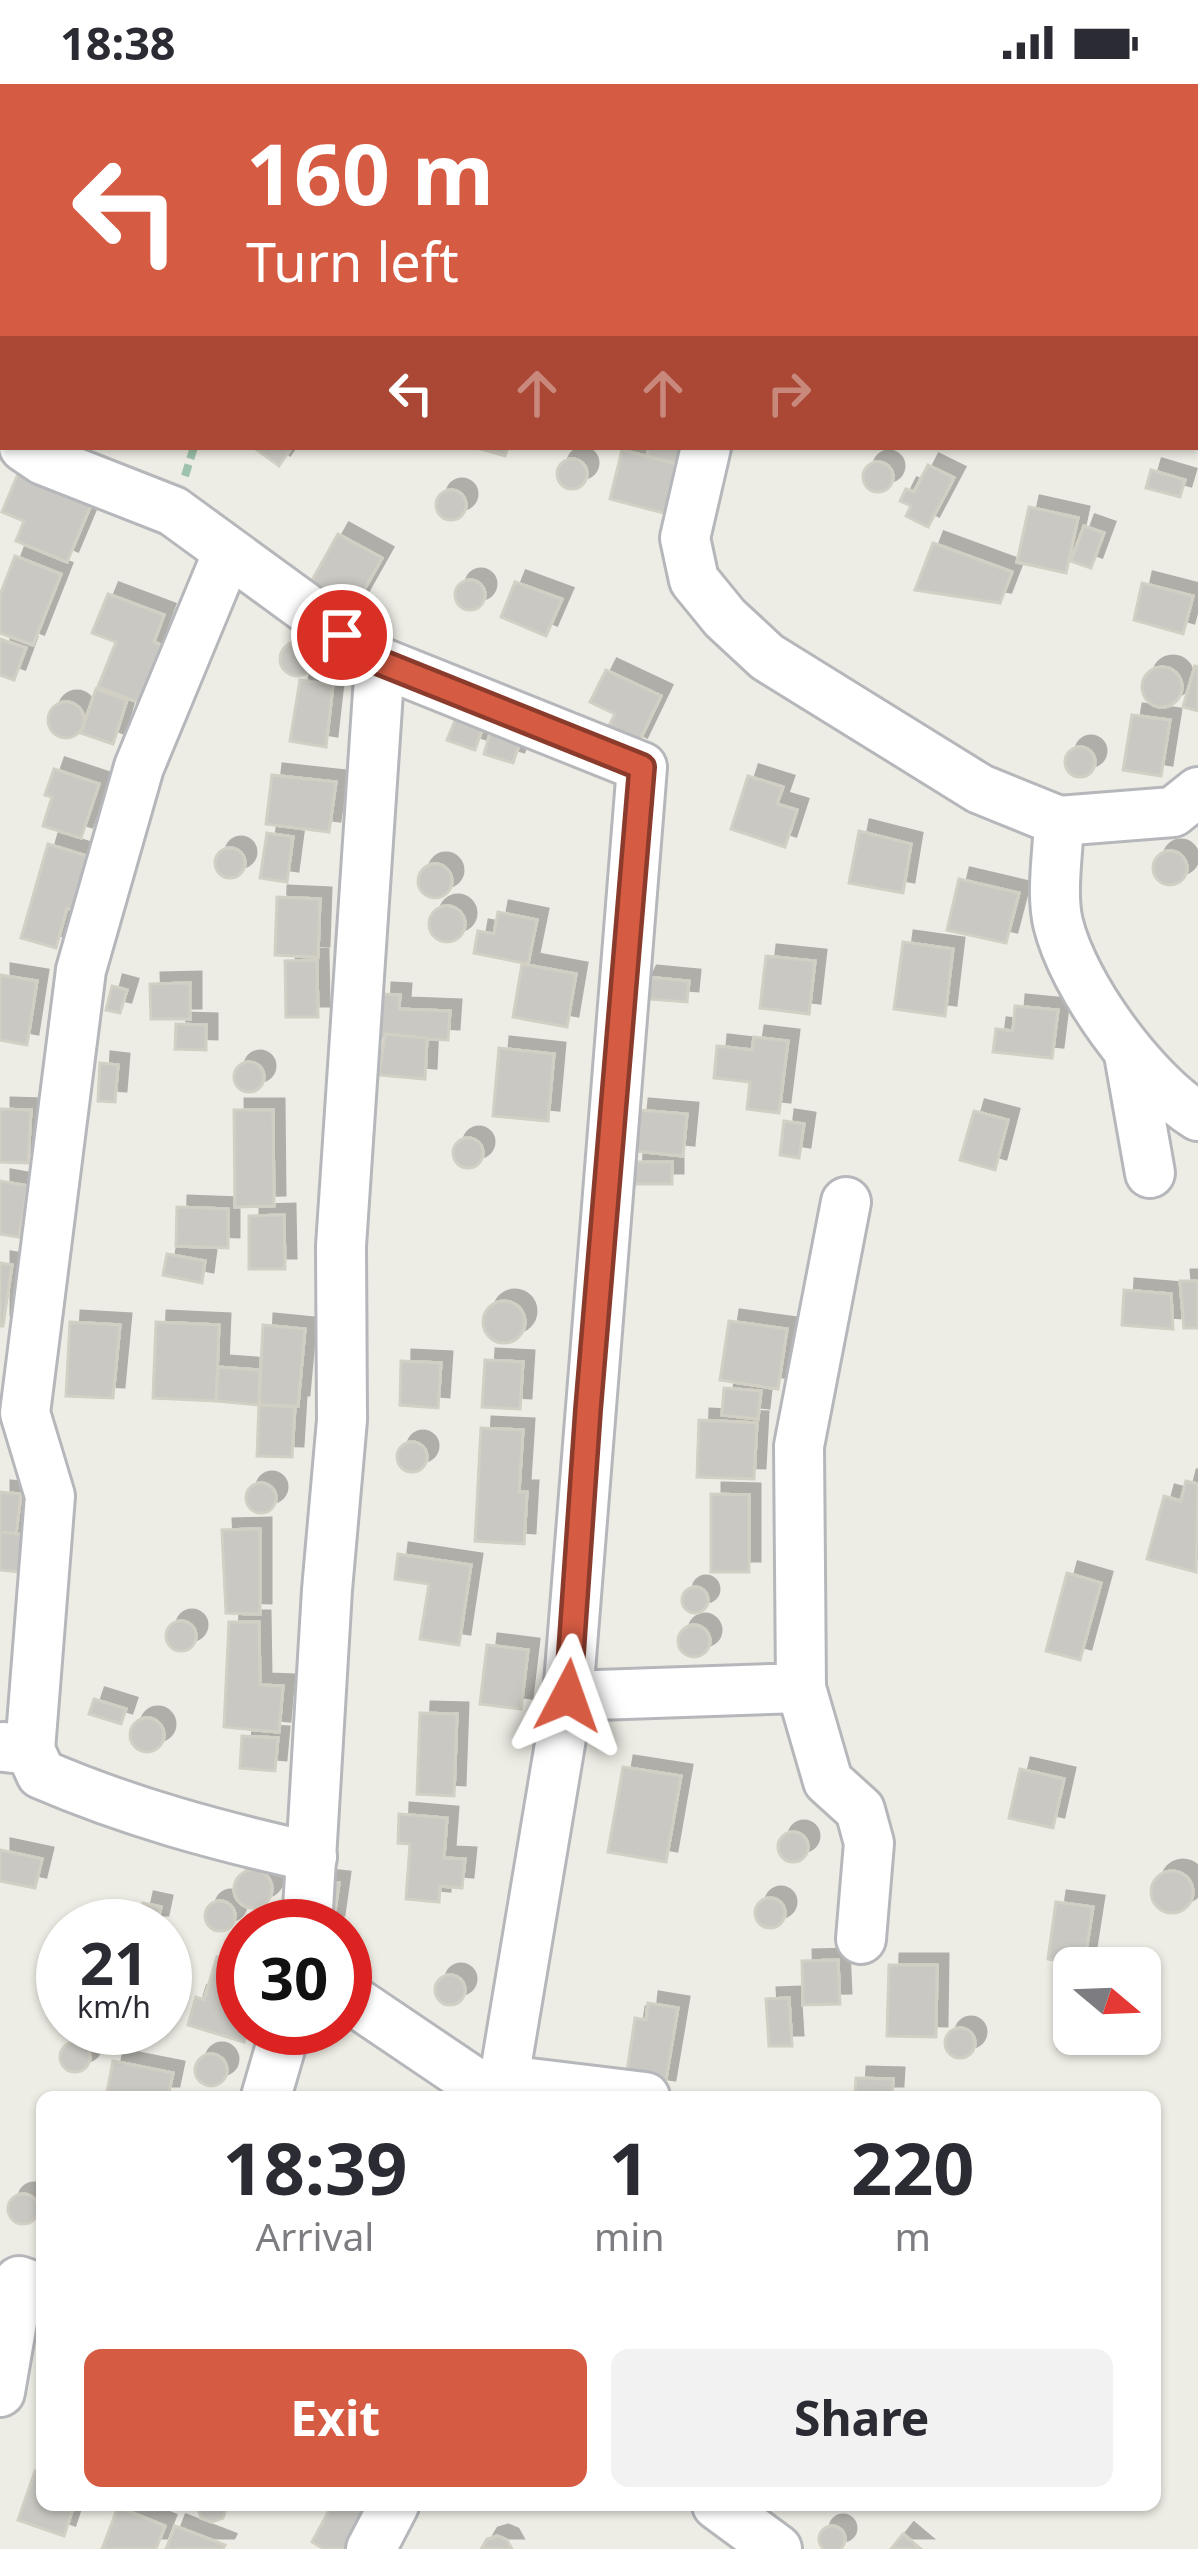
<!DOCTYPE html>
<style>
body{margin:0;font-family:"Noto Sans",sans-serif;background:#f2f2f3;color:#2b2b33;height:100vh;display:flex;flex-direction:column;font-size:45px;white-space:nowrap}
*{box-sizing:border-box;margin:0}
p{font-size:39px;color:#7c7c81}
.icon{flex:none;width:66px;height:66px;fill:none;stroke:currentColor;stroke-width:2;stroke-linecap:round;stroke-linejoin:round}
.map{position:relative;flex:1;overflow:hidden}
.drawer{position:absolute;left:36px;top:2007px;width:1125px;height:420px;display:flex;flex-direction:column;background:#fff;border-radius:18px;box-shadow:0 3px 9px #0004}
.drawer>*{flex:none}
.guide{position:absolute;left:0px;top:0px;width:1200px;height:366px;box-shadow:0 3px 9px #0004;background:#d65b43;color:#fff;overflow:hidden}
.needle{width:78px;rotate:109deg}
.controls{position:absolute;left:1053px;top:1863px;display:grid;gap:24px}
.controls a{display:grid;place-items:center;width:108px;height:108px;border-radius:18px;background:#fff;box-shadow:0 3px 9px #0004;font-size:60px}
.speed{position:absolute;left:36px;top:1815px;display:flex;gap:24px;font-size:60px;font-weight:700;text-align:center}
.speed>*{display:grid;place-content:center;width:156px;height:156px;border-radius:50%;background:#fff;box-shadow:0 3px 9px #0004;line-height:1}
.speed small{font-size:30px;font-weight:400}
.speed .limit{border:18px solid #d22;background:#fff;color:#111}
.pin{position:absolute;display:grid;place-items:center;width:102px;height:102px;color:#fff;margin:-51px;border:6px solid #fff;border-radius:50%;box-shadow:0 3px 12px #0007}
.me{position:absolute;width:132px;margin:-66px;rotate:4deg;stroke-linejoin:round;filter:drop-shadow(0 0 9px #0008)}
.turn{display:flex;align-items:center;gap:42px;height:252px;padding:0 48px;font-size:54px}
.turn .icon{width:156px;height:156px;stroke-width:2.5}
.turn b{display:block;font-size:84px;line-height:102px}
.lanes{display:flex;align-items:center;height:114px;padding:0 48px;background:#0003;justify-content:center;gap:60px;direction:ltr}
.lanes .off{opacity:.35}
.eta{display:flex;justify-content:space-evenly;align-items:center;height:204px;text-align:center}
.eta b{font-size:72px;font-weight:700;line-height:84px}
.button{display:flex;gap:24px;margin-top:auto;padding:24px 48px}
.button a{flex:1;height:138px;border-radius:18px;background:#d65b43;color:#fff;font-size:48px;font-weight:700;line-height:138px;text-align:center}
.button a+a{background:#f2f2f3;color:#2b2b33}
.status{display:flex;justify-content:space-between;align-items:center;height:84px;padding:0 60px;background:#fff;direction:ltr}
.status svg{height:33px;fill:currentColor}
.map>svg:first-child{display:block}
</style>
<div class="status"><b>18:38</b><svg viewBox="0 0 49 12"><path d="M0 12V9h3v3zM5 12V6h3v6zM10 12V3h3v9zM15 12V0h3v12zM26 1h20v11H26zM47 4h2v5h-2z"/></svg></div>
<div class="map">
<svg width="1198" height="2465" viewBox="0 0 1198 2465">
<defs>
<filter id="shadow"><feDropShadow dx="11" dy="-11" stdDeviation="0" flood-color="#0004"/></filter>
</defs>
<rect width="100%" height="100%" fill="#eeede5"/>
<!-- building -->
<g fill="#c9c8c2" stroke="#d2cfc4" stroke-width="3" filter="url(#shadow)">
<path d="M 259,363 L 292,363 L 279,382 L 257,366 Z"/>
<path d="M 474,363 L 508,363 L 505,372 Z"/>
<path d="M 649,363 L 691,363 L 688,383 L 647,372 Z"/>
<path d="M 622,366 L 688,383 L 675,432 L 610,415 Z"/>
<circle cx="572" cy="390" r="15"/>
<circle cx="878" cy="393" r="15"/>
<path d="M 928,381 L 954,394 L 928,443 L 906,432 L 911,422 L 900,417 L 906,405 L 914,408 Z"/>
<path d="M 1151,386 L 1185,396 L 1180,413 L 1146,404 Z"/>
<path d="M 18,390 L 91,421 L 67,478 L 16,457 L 24,437 L 2,428 Z"/>
<circle cx="451" cy="421" r="15"/>
<path d="M 1029,423 L 1078,434 L 1066,489 L 1017,478 Z"/>
<path d="M 1084,442 L 1104,449 L 1091,484 L 1071,477 Z"/>
<path d="M 338,450 L 382,474 L 350,531 L 306,507 Z"/>
<path d="M 933,459 L 1012,488 L 1000,519 L 915,506 Z"/>
<path d="M 15,472 L 61,490 L 33,561 L 0,549 L 0,511 Z"/>
<circle cx="470" cy="511" r="15"/>
<path d="M 515,498 L 562,515 L 546,552 L 501,533 Z"/>
<path d="M 1142,499 L 1193,512 L 1183,550 L 1134,536 Z"/>
<path d="M 108,510 L 164,531 L 154,558 L 161,561 L 140,619 L 98,603 L 116,558 L 92,549 Z"/>
<path d="M 0,555 L 26,564 L 14,596 L 0,591 Z"/>
<circle cx="297" cy="575" r="17"/>
<path d="M 1195,582 L 1198,583 L 1198,627 L 1183,623 Z"/>
<circle cx="1162" cy="603" r="20"/>
<path d="M 606,586 L 661,612 L 636,664 L 605,650 L 615,630 L 590,618 Z"/>
<path d="M 300,596 L 333,601 L 326,663 L 290,657 Z"/>
<path d="M 96,605 L 127,616 L 113,660 L 81,649 Z"/>
<circle cx="66" cy="636" r="18"/>
<path d="M 1132,631 L 1170,636 L 1161,692 L 1123,686 Z"/>
<path d="M 456,634 L 483,643 L 475,666 L 447,656 Z"/>
<path d="M 491,646 L 521,655 L 513,679 L 484,670 Z"/>
<circle cx="1080" cy="678" r="15"/>
<path d="M 54,685 L 99,700 L 81,754 L 43,742 L 52,713 L 45,711 Z"/>
<path d="M 272,691 L 336,698 L 329,748 L 266,740 Z"/>
<path d="M 748,692 L 783,703 L 777,720 L 797,726 L 785,763 L 731,745 Z"/>
<path d="M 859,747 L 911,760 L 903,809 L 849,799 Z"/>
<path d="M 267,749 L 293,753 L 287,798 L 260,794 Z"/>
<path d="M 48,760 L 90,773 L 74,827 L 67,824 L 56,864 L 21,854 Z"/>
<circle cx="230" cy="779" r="15"/>
<circle cx="1170" cy="784" r="17"/>
<circle cx="435" cy="797" r="17"/>
<path d="M 959,795 L 1019,809 L 1006,859 L 947,846 Z"/>
<path d="M 277,813 L 320,815 L 318,873 L 275,871 Z"/>
<circle cx="447" cy="840" r="18"/>
<path d="M 498,828 L 537,836 L 528,880 L 474,869 L 478,847 L 494,850 Z"/>
<path d="M 903,858 L 953,865 L 945,932 L 894,925 Z"/>
<path d="M 766,872 L 815,877 L 809,930 L 760,924 Z"/>
<path d="M 317,876 L 318,933 L 286,933 L 285,877 Z"/>
<path d="M 522,880 L 576,890 L 567,943 L 513,933 Z"/>
<path d="M 0,891 L 37,897 L 27,961 L 0,956 Z"/>
<path d="M 646,893 L 689,897 L 687,918 L 636,914 Z"/>
<path d="M 190,899 L 190,935 L 151,935 L 150,900 Z"/>
<path d="M 112,902 L 127,906 L 120,929 L 106,926 Z"/>
<path d="M 381,910 L 400,911 L 399,925 L 450,927 L 448,956 L 379,953 Z"/>
<path d="M 1015,922 L 1058,926 L 1052,974 L 993,968 L 996,945 L 1013,947 Z"/>
<path d="M 176,940 L 206,941 L 206,966 L 175,965 Z"/>
<path d="M 385,950 L 427,954 L 425,995 L 379,991 Z"/>
<path d="M 754,953 L 788,957 L 779,1029 L 747,1025 L 750,998 L 714,994 L 717,962 L 752,966 Z"/>
<path d="M 499,964 L 554,970 L 548,1037 L 493,1032 Z"/>
<circle cx="249" cy="993" r="15"/>
<path d="M 100,979 L 118,981 L 115,1018 L 98,1017 Z"/>
<path d="M 0,1025 L 31,1026 L 28,1079 L 0,1078 Z"/>
<path d="M 234,1026 L 273,1026 L 274,1122 L 235,1123 Z"/>
<path d="M 638,1026 L 687,1030 L 683,1072 L 634,1067 Z"/>
<path d="M 974,1027 L 1008,1036 L 995,1086 L 960,1076 Z"/>
<path d="M 784,1037 L 804,1040 L 799,1074 L 780,1071 Z"/>
<circle cx="468" cy="1069" r="15"/>
<path d="M 633,1078 L 672,1078 L 672,1100 L 632,1100 Z"/>
<path d="M 0,1097 L 28,1102 L 19,1153 L 0,1150 Z"/>
<path d="M 177,1123 L 228,1125 L 228,1164 L 176,1162 Z"/>
<path d="M 284,1131 L 285,1185 L 249,1185 L 249,1132 Z"/>
<path d="M 167,1170 L 205,1177 L 202,1199 L 163,1191 Z"/>
<path d="M 0,1179 L 12,1181 L 3,1242 L 0,1242 Z"/>
<path d="M 1180,1197 L 1198,1197 L 1198,1244 L 1184,1244 Z"/>
<path d="M 1124,1206 L 1171,1210 L 1173,1245 L 1122,1241 Z"/>
<circle cx="504" cy="1238" r="21"/>
<path d="M 729,1237 L 787,1245 L 778,1305 L 720,1296 Z"/>
<path d="M 70,1238 L 120,1241 L 113,1314 L 66,1312 Z"/>
<path d="M 156,1238 L 219,1241 L 216,1317 L 153,1314 Z"/>
<path d="M 263,1241 L 305,1245 L 298,1322 L 259,1321 Z"/>
<path d="M 485,1276 L 523,1278 L 520,1325 L 482,1323 Z"/>
<path d="M 401,1277 L 441,1279 L 438,1324 L 400,1321 Z"/>
<path d="M 218,1283 L 260,1286 L 259,1321 L 216,1317 Z"/>
<path d="M 724,1304 L 761,1307 L 758,1335 L 722,1331 Z"/>
<path d="M 259,1321 L 295,1323 L 292,1373 L 257,1372 Z"/>
<path d="M 699,1336 L 757,1339 L 754,1395 L 697,1393 Z"/>
<path d="M 481,1344 L 523,1346 L 519,1408 L 527,1408 L 524,1460 L 475,1457 Z"/>
<circle cx="412" cy="1373" r="15"/>
<path d="M 1186,1397 L 1198,1400 L 1196,1488 L 1147,1475 L 1164,1412 L 1181,1417 Z"/>
<circle cx="261" cy="1414" r="15"/>
<path d="M 0,1408 L 21,1410 L 16,1450 L 0,1448 Z"/>
<path d="M 711,1410 L 749,1411 L 749,1488 L 711,1488 Z"/>
<path d="M 260,1445 L 260,1530 L 226,1529 L 222,1446 Z"/>
<path d="M 0,1448 L 26,1451 L 22,1488 L 0,1486 Z"/>
<path d="M 398,1470 L 471,1481 L 459,1561 L 420,1555 L 429,1500 L 395,1495 Z"/>
<path d="M 1067,1489 L 1101,1499 L 1080,1576 L 1046,1567 Z"/>
<circle cx="695" cy="1516" r="13"/>
<circle cx="181" cy="1552" r="15"/>
<path d="M 229,1538 L 259,1538 L 260,1601 L 283,1602 L 279,1648 L 224,1643 Z"/>
<circle cx="694" cy="1557" r="16"/>
<path d="M 487,1561 L 528,1566 L 521,1625 L 480,1620 Z"/>
<path d="M 94,1615 L 126,1625 L 121,1640 L 89,1630 Z"/>
<path d="M 420,1629 L 457,1630 L 454,1712 L 417,1710 Z"/>
<circle cx="147" cy="1651" r="17"/>
<path d="M 242,1652 L 278,1654 L 275,1687 L 240,1684 Z"/>
<path d="M 623,1683 L 681,1692 L 666,1778 L 608,1768 Z"/>
<path d="M 1020,1685 L 1064,1695 L 1053,1744 L 1009,1734 Z"/>
<path d="M 399,1730 L 447,1734 L 444,1774 L 465,1775 L 462,1804 L 440,1802 L 439,1818 L 406,1815 L 410,1760 L 398,1759 Z"/>
<circle cx="793" cy="1763" r="15"/>
<path d="M 0,1766 L 42,1775 L 35,1804 L 0,1797 Z"/>
<circle cx="253" cy="1805" r="19"/>
<circle cx="1172" cy="1808" r="21"/>
<path d="M 320,1797 L 339,1799 L 333,1842 L 314,1842 Z"/>
<circle cx="770" cy="1829" r="15"/>
<circle cx="220" cy="1832" r="15"/>
<path d="M 1056,1818 L 1093,1823 L 1084,1881 L 1048,1875 Z"/>
<path d="M 143,1819 L 161,1823 L 157,1842 L 138,1842 Z"/>
<path d="M 62,1872 L 63,1871 L 63,1901 L 56,1897 L 52,1886 Z"/>
<path d="M 217,1873 L 243,1881 L 243,1944 L 248,1944 L 244,1958 L 188,1941 L 196,1913 L 204,1916 Z"/>
<path d="M 838,1876 L 840,1920 L 803,1921 L 802,1877 Z"/>
<path d="M 889,1881 L 937,1881 L 936,1953 L 887,1952 Z"/>
<circle cx="450" cy="1906" r="15"/>
<path d="M 789,1914 L 792,1962 L 769,1962 L 766,1915 Z"/>
<path d="M 648,1919 L 678,1924 L 664,2007 L 625,2001 L 635,1934 L 646,1936 Z"/>
<circle cx="960" cy="1959" r="15"/>
<path d="M 1061,1945 L 1080,1950 L 1078,1967 L 1058,1964 Z"/>
<circle cx="75" cy="1973" r="15"/>
<circle cx="211" cy="1986" r="16"/>
<path d="M 113,1977 L 173,1989 L 168,2013 L 106,2013 Z"/>
<path d="M 856,1994 L 893,1995 L 892,2013 L 855,2013 Z"/>
<circle cx="23" cy="2125" r="15"/>
<path d="M 35,2387 L 42,2389 L 42,2421 L 74,2421 L 64,2452 L 18,2436 Z"/>
<path d="M 227,2421 L 223,2434 L 212,2438 L 201,2434 L 197,2422 Z"/>
<path d="M 332,2421 L 354,2421 L 368,2429 L 348,2465 L 324,2465 L 312,2458 Z"/>
<path d="M 118,2423 L 165,2442 L 156,2465 L 102,2465 Z"/>
<path d="M 175,2442 L 225,2461 L 223,2465 L 166,2465 Z"/>
<circle cx="832" cy="2455" r="13"/>
<path d="M 903,2450 L 921,2465 L 891,2465 Z"/>
<path d="M 497,2452 L 507,2456 L 512,2465 L 481,2465 L 487,2455 Z"/>
</g>
<g fill="none" stroke-linecap="round" stroke-linejoin="round">
<!-- street casing -->
<g stroke="#b5b7bb" stroke-width="54">
<g id="street">
<path d="M 295,0 L 299,3"/>
<path d="M 604,3 L 604,0"/>
<path d="M 784,3 L 786,0"/>
<path d="M 1156,3 L 1157,0"/>
<path d="M 1197,115 L 1198,115"/>
<path d="M 24,363 L 43,376 L 173,427 L 380,578 L 642,683 L 568,1612 L 501,2013"/>
<path d="M 706,363 L 685,454 L 694,496 L 725,534 L 767,573 L 980,705 L 1059,737 C 1058,768 1051,809 1058,839 C 1073,902 1143,998 1198,1032"/>
<path d="M 1059,737 L 1173,728 L 1198,708"/>
<path d="M 1129,970 L 1150,1089"/>
<path d="M 801,1604 L 828,1697 L 860,1726 L 869,1759 L 861,1855"/>
<path d="M 568,1612 L 801,1604 L 799,1362 L 846,1118"/>
<path d="M 4,1663 L 30,1666 L 41,1690 C 129,1728 218,1752 312,1773"/>
<path d="M 30,1666 L 50,1412 L 25,1329 L 81,886 L 139,683 L 228,468"/>
<path d="M 307,1842 L 327,1506 L 342,1336 L 341,1162 L 380,578"/>
<path d="M 345,1911 L 496,2013"/>
<path d="M 504,1996 L 645,2013"/>
<path d="M 266,2013 L 286,1944"/>
<path d="M 0,2308 L 19,2197 L 42,2205"/>
<path d="M 717,2421 L 777,2465"/>
<path d="M 371,2465 L 394,2421"/>
</g>
</g>
<!-- path -->
<g stroke="#9ec3ac" stroke-width="8" stroke-dasharray="12 6" stroke-linecap="butt">
<path d="M 0,9 L 3,13"/>
<path d="M 0,31 L 3,29"/>
<path d="M 0,232 L 3,231"/>
<path d="M 185,392 L 194,363"/>
</g>
<!-- street -->
<use href="#street" stroke="#fff" stroke-width="48"/>
</g>
<g fill="none" stroke-linecap="round" stroke-linejoin="round">
<!-- route casing -->
<g stroke="#8b3b2c" stroke-width="30">
<path id="route" d="M 342,551 L 380,578 L 642,683 L 588,1326 L 568,1612"/>
</g>
<!-- route -->
<use href="#route" stroke="#d65b43" stroke-width="21"/>
</g>
</svg>
<div class="controls">
<a><svg class="needle" viewBox="-14 -14 28 28"><path d="M0-13l5 13h-10z" fill="#e53935"/><path d="M0 13l5-13h-10z" fill="#7c7c81"/></svg></a>
</div>
<div class="speed"><div>21<small>km/h</small></div><div class="limit">30</div></div>
<div class="pin" style="left:342px;top:551px;background:#d93025"><svg class="icon" aria-label="arrive" viewBox="0 0 24 24"><path d="M6 21V4h12l-3 4 3 4H6"/></svg></div>
<svg class="me" style="left:568px;top:1612px" viewBox="-20 -20 40 40"><path d="M0-17L14 15 0 8-14 15z" fill="#d65b43" stroke="#fff" stroke-width="4"/></svg>
<div class="guide">
<div class="turn"><svg class="icon" aria-label="left" viewBox="0 0 24 24"><path d="M17 20v-9H6M10 6l-5 5 5 5"/></svg><div><b>160 m</b>Turn left</div></div>
<div class="lanes"><svg class="icon" aria-label="left" viewBox="0 0 24 24"><path d="M17 20v-9H6M10 6l-5 5 5 5"/></svg><svg class="icon off" aria-label="ahead" viewBox="0 0 24 24"><path d="M12 20V5M6 11l6-6 6 6"/></svg><svg class="icon off" aria-label="ahead" viewBox="0 0 24 24"><path d="M12 20V5M6 11l6-6 6 6"/></svg><svg class="icon off" aria-label="right" viewBox="0 0 24 24"><path d="M7 20v-9h11M14 6l5 5-5 5"/></svg></div>
</div>
<section class="drawer">
<div class="eta">
<div><b>18:39</b><p>Arrival</p></div>
<div><b>1</b><p>min</p></div>
<div><b>220</b><p>m</p></div>
</div>
<div class="button"><a>Exit</a><a>Share</a></div>
</section>
</div>
